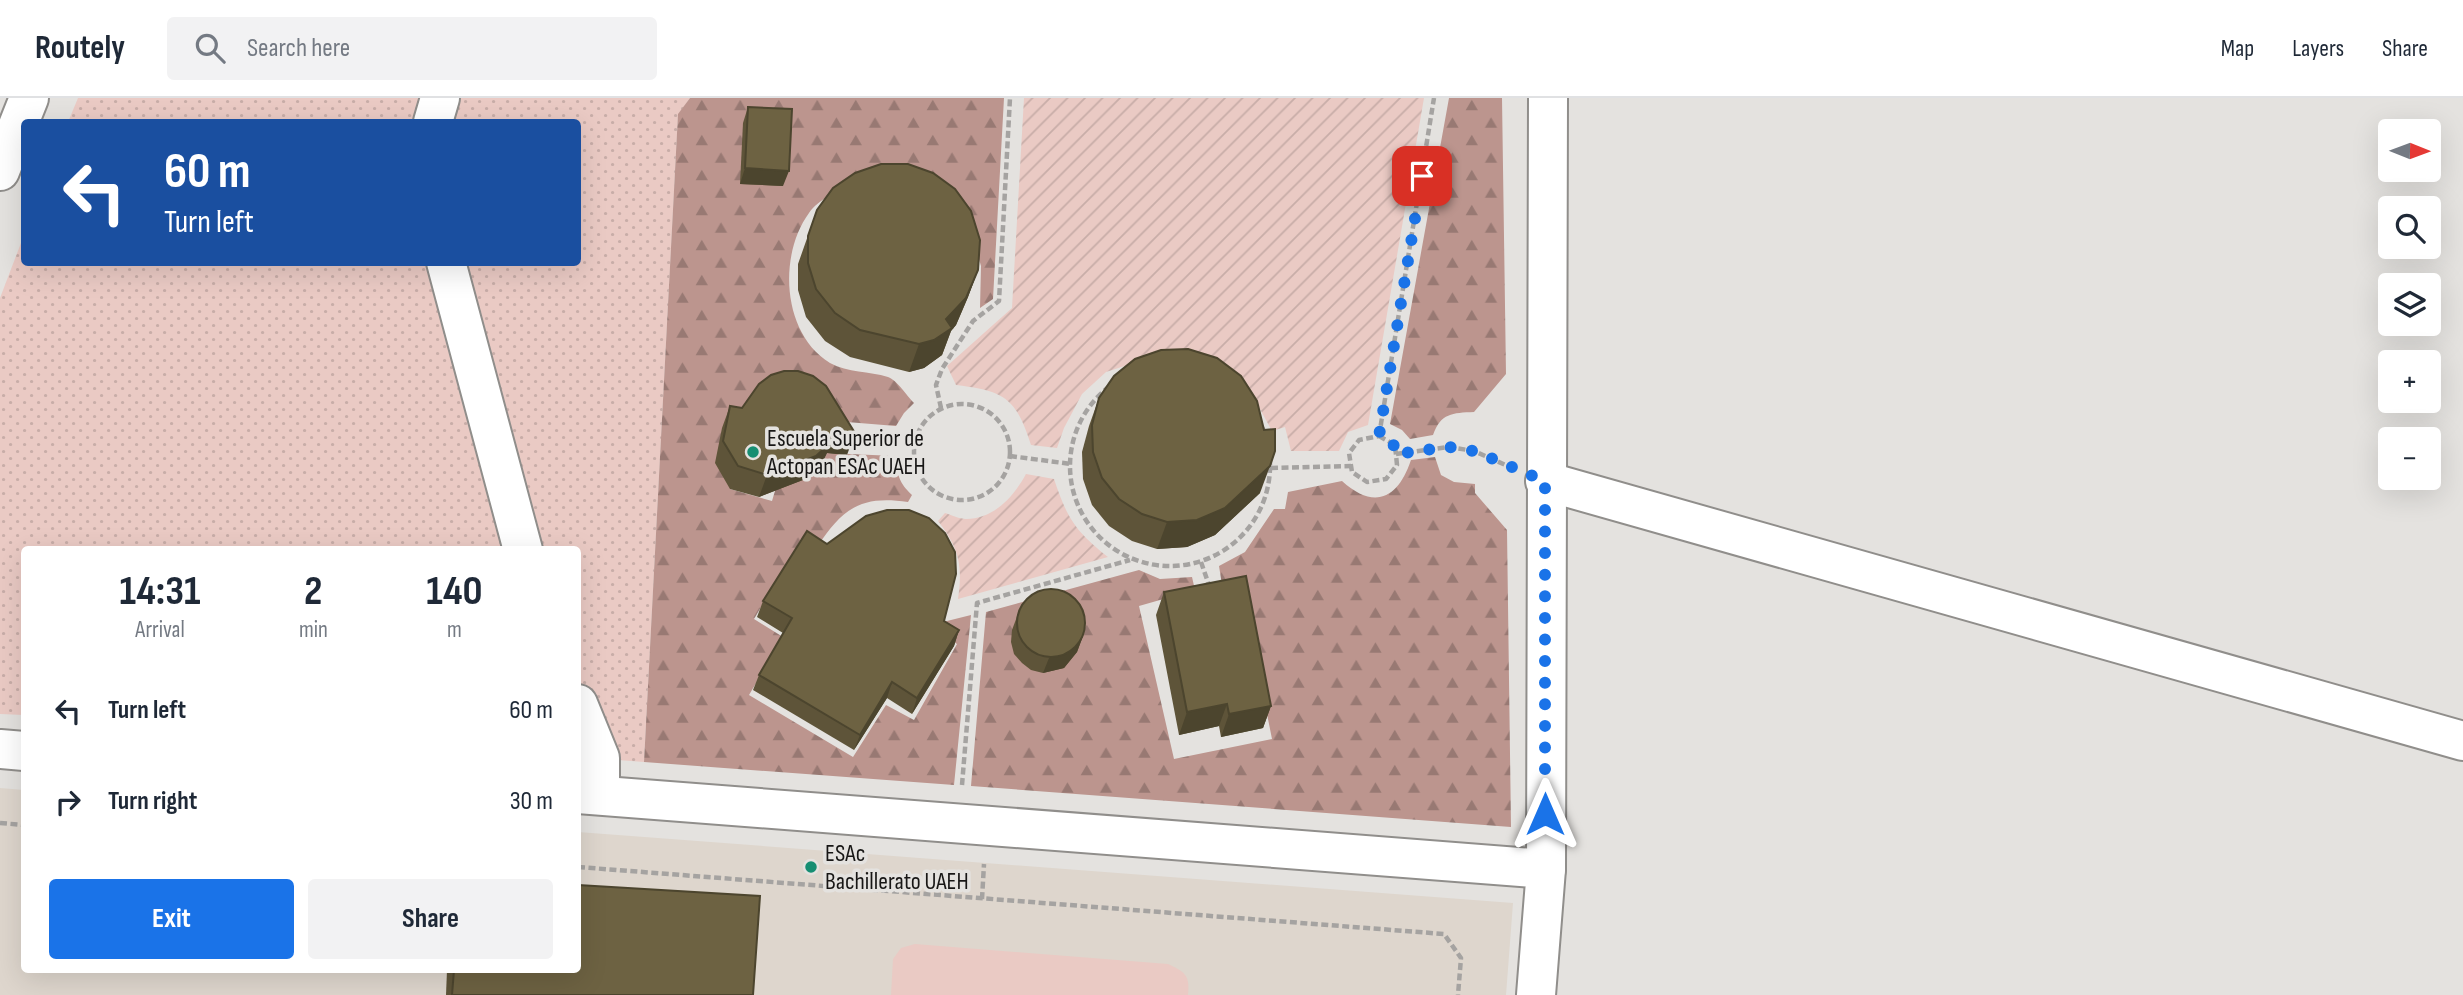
<!DOCTYPE html>
<meta charset="utf-8">
<style>
body{margin:0;font-family:"Sofia Sans Condensed",sans-serif;background:#f2f2f3;color:#1f2937;height:100vh;display:flex;flex-direction:column;font-size:26px;white-space:nowrap}
*{box-sizing:border-box;margin:0}
p{font-size:23px;color:#747a83}
.icon{flex:none;width:38px;height:38px;fill:none;stroke:currentColor;stroke-width:2;stroke-linecap:round;stroke-linejoin:round}
.map{position:relative;flex:1;overflow:hidden}
.drawer{position:absolute;left:21px;top:448px;width:560px;height:427px;display:flex;flex-direction:column;background:#fff;border-radius:7px;box-shadow:0 7px 28px #0002}
.drawer>*{flex:none}
.top-card{position:absolute;left:21px;top:21px;width:560px;height:147px;border-radius:7px;box-shadow:0 7px 28px #0002;background:#1a4fa0;color:#fff;overflow:hidden}
.needle{width:46px;rotate:91deg}
.controls{position:absolute;left:2378px;top:21px;display:grid;gap:14px}
.controls a{display:grid;place-items:center;width:63px;height:63px;border-radius:7px;background:#fff;box-shadow:0 7px 28px #0002;font-size:35px}
.pin{position:absolute;display:grid;place-items:center;width:60px;height:60px;color:#fff;margin:-30px;border-radius:14px;box-shadow:0 4px 10px #0006}
.me{position:absolute;width:77px;margin:-38px;rotate:0deg;stroke-linejoin:round;filter:drop-shadow(0 0 5px #0008)}
.turn{display:flex;align-items:center;gap:24px;height:147px;padding:0 28px;font-size:32px}
.turn .icon{width:91px;height:91px;stroke-width:2.5}
.turn b{display:block;font-size:49px;line-height:60px}
.eta{display:flex;justify-content:space-evenly;align-items:center;height:119px;text-align:center}
.eta b{font-size:42px;font-weight:700;line-height:49px}
.primary-button{display:flex;gap:14px;margin-top:auto;padding:14px 28px}
.primary-button a{flex:1;height:80px;border-radius:7px;background:#1a73e8;color:#fff;font-size:28px;font-weight:700;line-height:80px;text-align:center}
.primary-button a+a{background:#f2f2f3;color:#1f2937}
ul{padding:0;list-style:none}
li{display:flex;align-items:center;gap:21px;height:91px;padding:0 28px}
li div{flex:1}
li b{display:block;font-size:26px}
li em{font-style:normal}
header{display:flex;align-items:center;gap:42px;box-sizing:border-box;height:98px;padding:0 35px;background:#fff;border-bottom:2px solid #e0e1e3}
header strong{font-size:33px}
nav{display:flex;gap:38px;margin-inline-start:auto;font-size:24px}
.search{width:490px;height:63px;background:#f2f2f3;display:flex;align-items:center;gap:18px;box-sizing:border-box;padding:0 24px;border-radius:7px;color:#747a83;font-size:26px}
.map>svg:first-child{display:block}
</style>
<header>
<strong>Routely</strong>
<div class="search"><svg class="icon" aria-label="search" viewBox="0 0 24 24"><circle cx="10" cy="10" r="6"/><path d="M15 15l6 6"/></svg>Search here</div>
<nav><a>Map</a><a>Layers</a><a>Share</a></nav>
</header>
<div class="map">
<svg width="2463" height="897" viewBox="0 0 2463 897">
<defs>
<pattern id="grass-dots" width="8" height="8" patternUnits="userSpaceOnUse" patternTransform="scale(1.75)"><rect width="8" height="8" fill="#eacac4"/><path d="M2 2h.1M6 6h.1" fill="none" stroke="#c8ada8" stroke-width="1.8" stroke-linecap="round"/></pattern>
<pattern id="forest-firs" width="22" height="20" patternUnits="userSpaceOnUse" patternTransform="scale(1.75)"><rect width="22" height="20" fill="#bc958e"/><path d="M5 1l3.5 6h-7zM16 11l3.5 6h-7z" fill="#987973"/></pattern>
<pattern id="garden-furrows" width="10" height="10" patternUnits="userSpaceOnUse" patternTransform="scale(1.75)"><rect width="10" height="10" fill="#eacac4"/><path d="M-1 1l2-2M0 10L10 0M9 11l2-2" fill="none" stroke="#c8ada8"/></pattern>
</defs>
<rect width="100%" height="100%" fill="#e4e2df"/>
<!-- built -->
<path fill="#ded6cd" d="M 0,690 L 24,692 L 24,872 L 578,872 L 578,734 L 1513,805 L 1506,897 L 0,897 Z"/>
<!-- grass -->
<path fill="url(#grass-dots)" d="M 78,0 L 690,0 L 678,17 L 644,664 L 578,659 L 578,452 L 24,452 L 24,617 L 0,616 L 0,200 L 24,137 L 24,164 L 578,164 L 578,24 L 68,24 Z"/>
<!-- forest -->
<g fill="url(#forest-firs)">
<path d="M 690,0 L 1004,0 L 993,201 L 980,210 L 981,168 L 971,133 L 829,97 C 823,102 813,108 809,115 C 778,157 782,236 830,265 C 848,275 869,273 888,279 C 897,282 907,298 914,305 L 904,315 L 896,328 L 847,324 L 730,391 L 772,403 L 777,386 L 820,369 L 827,355 L 895,358 C 897,376 899,385 912,397 L 908,404 C 861,397 843,410 817,449 L 801,441 L 754,521 L 783,539 L 749,597 L 853,659 L 886,607 L 914,622 L 957,546 L 938,533 L 943,524 L 971,517 L 954,687 L 644,664 L 678,16 Z"/>
<path d="M 1449,0 L 1502,0 L 1506,276 L 1474,314 C 1452,315 1441,315 1433,337 L 1410,341 L 1402,332 L 1390,326 Z"/>
<path d="M 1435,359 L 1441,377 L 1454,384 L 1475,386 L 1475,395 L 1507,432 L 1511,729 L 971,688 L 986,514 L 1139,472 L 1160,481 L 1192,479 L 1195,492 L 1139,508 L 1174,661 L 1272,641 L 1240,481 L 1222,487 L 1219,468 L 1245,454 L 1274,411 L 1285,411 L 1288,394 L 1342,383 C 1374,412 1398,401 1411,362 Z"/>
</g>
<!-- garden -->
<g fill="url(#garden-furrows)">
<path d="M 1024,0 L 1424,0 L 1368,327 L 1348,334 L 1339,353 L 1291,353 L 1285,329 L 1272,333 L 1255,302 L 1137,264 L 1106,274 L 1082,296 L 1064,330 L 1057,350 L 1031,347 C 1016,300 1005,293 956,287 L 947,268 L 1012,210 Z"/>
<path d="M 1026,376 L 1054,381 C 1067,420 1075,433 1108,459 L 958,501 C 963,467 959,450 938,423 L 945,415 C 951,417 960,421 966,421 C 994,421 1014,398 1026,376 Z"/>
</g>
<!-- pitch -->
<path fill="#eacac4" d="M 915,846 L 1168,866 C 1185,874 1190,877 1188,897 L 891,897 L 893,861 L 901,850 Z"/>
<g fill="none" stroke-linecap="round" stroke-linejoin="round">
<!-- minor casing -->
<g stroke="#908e8b" stroke-width="42">
<g id="minor">
<path d="M 433,24 L 440,0"/>
<path d="M 0,73 L 29,0"/>
<path d="M 446,164 L 523,452"/>
<path d="M 1545,383 L 2463,643"/>
<path d="M 578,606 L 600,660 L 600,697"/>
<path d="M 0,651 L 24,653"/>
<path d="M 578,696 L 1546,771"/>
<path d="M 1536,897 L 1546,771 L 1548,0"/>
</g>
</g>
<!-- path -->
<g stroke="#a5a3a1" stroke-width="4.5" stroke-dasharray="7 3.5" stroke-linecap="butt">
<circle cx="1170" cy="368" r="100"/>
<circle cx="962" cy="354" r="48"/>
<path d="M 941,310 L 936,287 L 942,271 L 973,223 L 999,203 L 1010,0"/>
<path d="M 1379,338 L 1434,0"/>
<path d="M 1379,338 L 1395,347 L 1397,367 L 1386,381 L 1367,384 L 1352,374 L 1349,355 L 1359,342 Z"/>
<path d="M 1396,356 L 1449,349 L 1474,353 L 1510,369"/>
<path d="M 1010,358 L 1071,366"/>
<path d="M 1271,370 L 1351,368"/>
<path d="M 1201,464 L 1210,490"/>
<path d="M 962,687 L 977,505 L 1130,462"/>
<path d="M 0,725 L 24,727"/>
<path d="M 578,769 L 1444,836 L 1461,860 L 1458,897"/>
<path d="M 982,801 L 984,766"/>
</g>
<!-- minor -->
<use href="#minor" stroke="#fff" stroke-width="38"/>
</g>
<!-- wall -->
<g fill="#5e5439">
<path d="M 748,9 L 783,88 L 740,86 L 743,25 Z"/>
<path d="M 817,112 L 978,172 L 968,199 L 956,227 L 951,233 L 942,257 L 924,270 L 909,274 L 850,259 L 825,243 L 806,219 L 798,192 L 798,166 Z"/>
<path d="M 1099,300 L 1260,395 L 1215,437 L 1187,449 L 1157,451 L 1132,443 L 1109,428 L 1092,407 L 1083,381 L 1082,354 L 1089,328 Z"/>
<path d="M 730,308 L 742,310 L 847,357 L 827,355 L 820,369 L 808,380 L 759,399 L 730,391 L 715,365 L 722,330 Z"/>
<path d="M 1164,494 L 1271,608 L 1263,630 L 1221,639 L 1219,628 L 1179,637 L 1156,517 Z"/>
<path d="M 763,503 L 944,523 L 959,532 L 954,548 L 912,616 L 887,600 L 854,652 L 753,592 L 759,577 L 783,535 L 757,519 Z"/>
<path d="M 1018,516 L 1083,538 L 1077,554 L 1064,570 L 1043,575 L 1031,572 L 1022,565 L 1014,556 L 1011,544 L 1012,532 Z"/>
<path d="M 447,872 L 578,872 L 753,897 L 446,897 Z"/>
</g>
<!-- shaded-wall -->
<g fill="#4c452e">
<path d="M 745,70 L 789,73 L 783,88 L 740,86 Z"/>
<path d="M 978,172 L 968,199 L 956,227 L 951,233 L 942,257 L 924,270 L 909,274 L 919,246 L 946,221 Z"/>
<path d="M 835,333 L 855,335 L 847,357 L 827,355 L 820,369 L 808,380 L 759,399 L 767,377 Z"/>
<path d="M 1270,368 L 1260,395 L 1215,437 L 1187,449 L 1157,451 L 1167,424 Z"/>
<path d="M 959,532 L 954,548 L 912,616 L 917,600 Z"/>
<path d="M 1083,538 L 1077,554 L 1064,570 L 1043,575 L 1049,560 Z"/>
<path d="M 892,584 L 887,600 L 854,652 L 860,637 Z"/>
<path d="M 1227,606 L 1219,628 L 1179,637 L 1187,614 Z"/>
<path d="M 1271,608 L 1263,630 L 1221,639 L 1229,616 Z"/>
</g>
<!-- building -->
<g fill="#6d6242" stroke="#4c452e" stroke-width="2">
<path d="M 748,9 L 792,11 L 789,73 L 745,70 Z"/>
<path d="M 881,66 L 908,66 L 933,75 L 955,91 L 971,113 L 980,142 L 978,172 L 966,200 L 946,221 L 952,230 L 934,242 L 919,246 L 860,232 L 835,215 L 816,191 L 808,165 L 808,138 L 817,112 L 833,90 L 855,75 Z"/>
<path d="M 1188,251 L 1217,260 L 1241,278 L 1257,303 L 1264,332 L 1275,331 L 1275,353 L 1270,368 L 1225,410 L 1197,422 L 1167,424 L 1142,416 L 1119,401 L 1102,380 L 1093,354 L 1092,327 L 1099,300 L 1114,278 L 1135,261 L 1161,252 Z"/>
<path d="M 784,273 L 798,273 L 813,278 L 826,288 L 855,335 L 835,333 L 828,347 L 816,358 L 767,377 L 738,368 L 723,343 L 730,308 L 742,310 L 759,286 L 771,277 Z"/>
<path d="M 887,412 L 909,412 L 929,420 L 945,435 L 955,454 L 956,476 L 944,523 L 959,532 L 917,600 L 892,584 L 860,637 L 759,577 L 792,520 L 763,503 L 807,433 L 827,446 L 866,418 Z"/>
<path d="M 1246,478 L 1271,608 L 1229,616 L 1227,606 L 1187,614 L 1164,494 Z"/>
<circle cx="1051" cy="525" r="34"/>
<path d="M 578,787 L 760,798 L 753,897 L 452,897 L 454,872 L 578,872 Z"/>
</g>
<g fill="none" stroke-linecap="round" stroke-linejoin="round">
<!-- route -->
<path stroke="#1a73e8" stroke-width="12" stroke-dasharray="0 21.6" d="M 1422,78 L 1379,338 L 1395,348 L 1396,356 L 1449,349 L 1474,353 L 1545,383 L 1545,716"/>
</g>
<!-- markers -->
<g fill="#168e72" stroke="#e4e2df" stroke-width="2.5">
<circle cx="753" cy="354" r="7"/>
<circle cx="811" cy="769" r="7"/>
</g>
<g text-anchor="middle" stroke-width="7" stroke-linejoin="round" paint-order="stroke">
<!-- poi labels -->
<g font-size="24" fill="#171615" stroke="#e4e2df" text-anchor="start">
<text x="767" y="348">Escuela Superior de<tspan x="767" dy="28">Actopan ESAc UAEH</tspan></text>
<text x="825" y="763">ESAc<tspan x="825" dy="28">Bachillerato UAEH</tspan></text>
</g>
</g>
</svg>
<div class="controls">
<a><svg class="needle" viewBox="-14 -14 28 28"><path d="M0-13l5 13h-10z" fill="#e53935"/><path d="M0 13l5-13h-10z" fill="#747a83"/></svg></a>
<a><svg class="icon" aria-label="search" viewBox="0 0 24 24"><circle cx="10" cy="10" r="6"/><path d="M15 15l6 6"/></svg></a>
<a><svg class="icon" aria-label="layers" viewBox="0 0 24 24"><path d="M12 4l9 5-9 5-9-5zM3 14l9 5 9-5"/></svg></a>
<a>+</a>
<a>−</a>
</div>
<div class="pin" style="left:1422px;top:78px;background:#d93025"><svg class="icon" aria-label="arrive" viewBox="0 0 24 24"><path d="M6 21V4h12l-3 4 3 4H6"/></svg></div>
<svg class="me" style="left:1545px;top:716px" viewBox="-20 -20 40 40"><path d="M0-17L14 15 0 8-14 15z" fill="#1a73e8" stroke="#fff" stroke-width="4"/></svg>
<div class="top-card">
<div class="turn"><svg class="icon" aria-label="left" viewBox="0 0 24 24"><path d="M17 20v-9H6M10 6l-5 5 5 5"/></svg><div><b>60 m</b>Turn left</div></div>
</div>
<section class="drawer">
<div class="eta">
<div><b>14:31</b><p>Arrival</p></div>
<div><b>2</b><p>min</p></div>
<div><b>140</b><p>m</p></div>
</div>
<ul>
<li><svg class="icon" aria-label="left" viewBox="0 0 24 24"><path d="M17 20v-9H6M10 6l-5 5 5 5"/></svg><div><b>Turn left</b></div><em>60 m</em></li>
<li><svg class="icon" aria-label="right" viewBox="0 0 24 24"><path d="M7 20v-9h11M14 6l5 5-5 5"/></svg><div><b>Turn right</b></div><em>30 m</em></li>
</ul>
<div class="primary-button"><a>Exit</a><a>Share</a></div>
</section>
</div>
